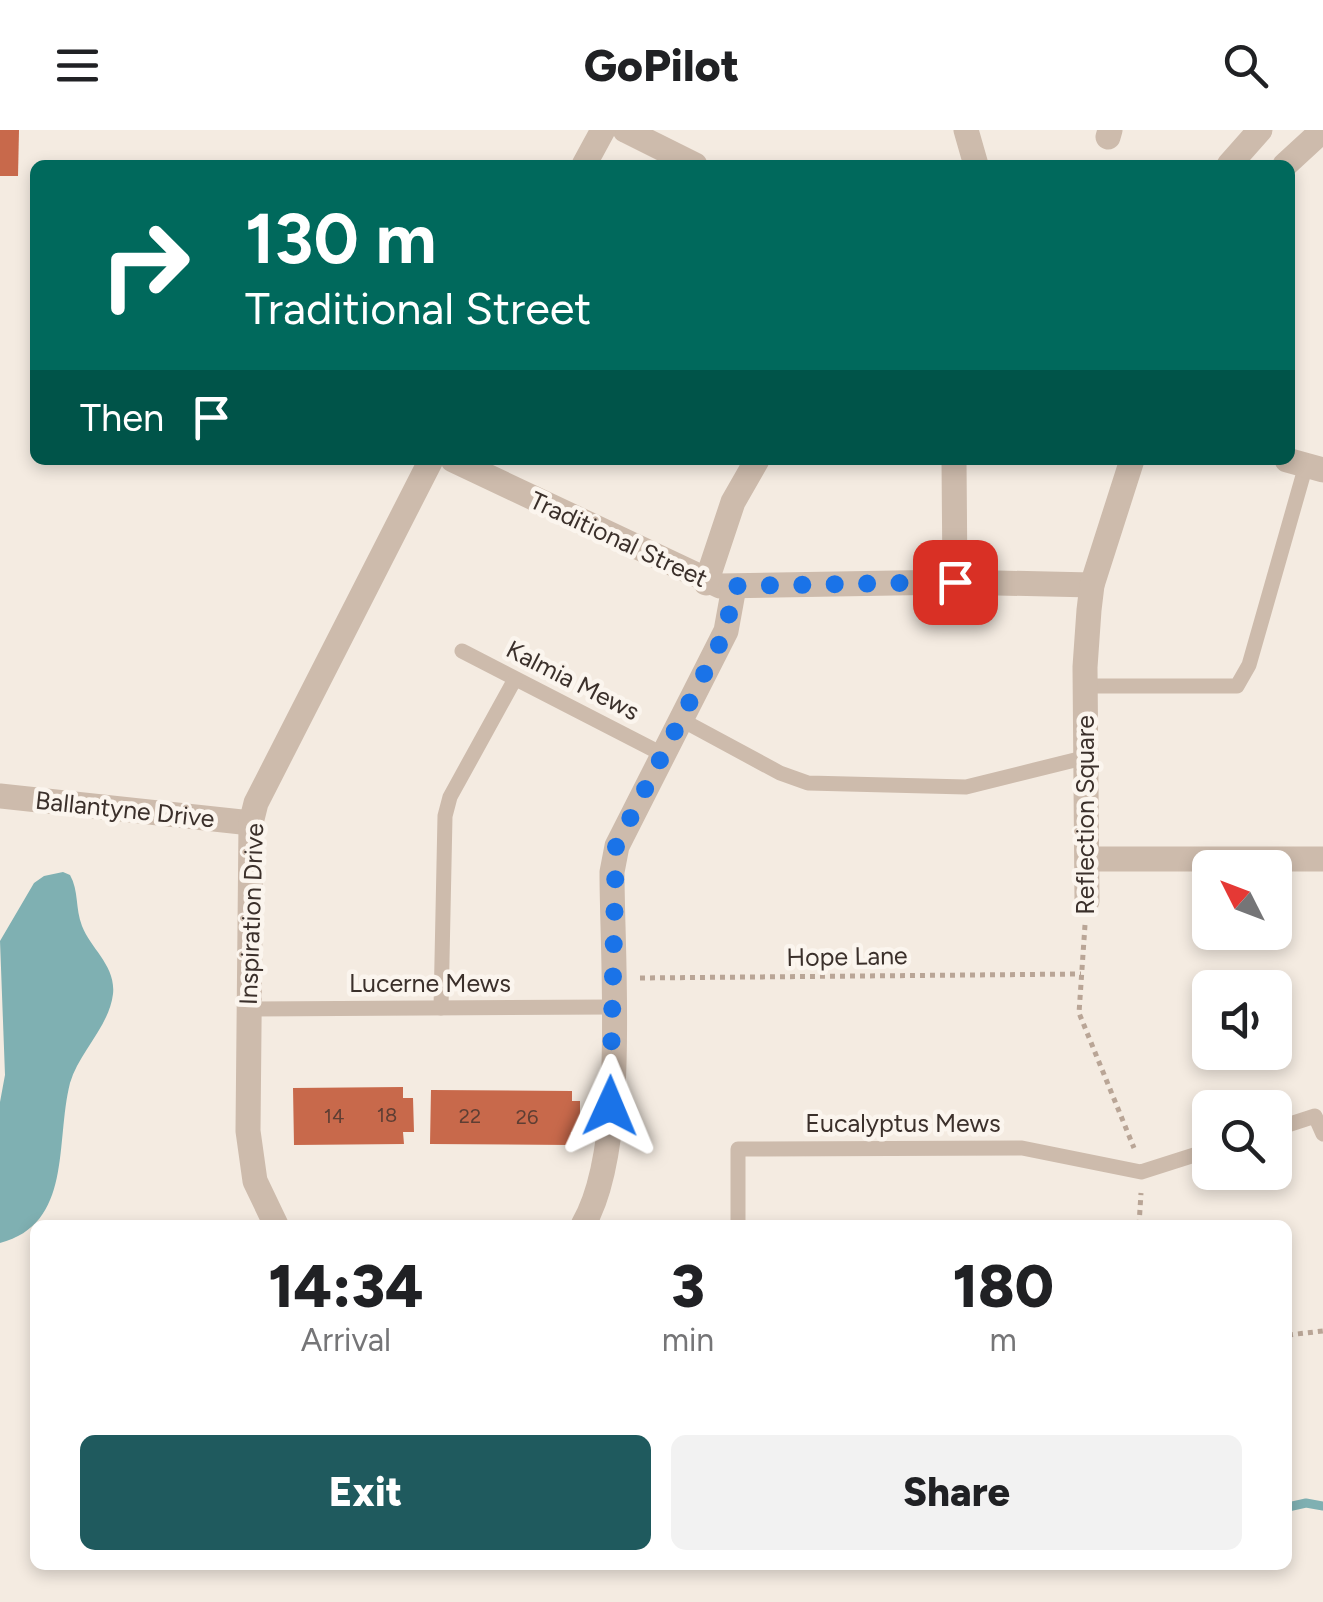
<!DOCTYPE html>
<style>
body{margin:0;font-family:Figtree,sans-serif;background:#f2f2f2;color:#202124;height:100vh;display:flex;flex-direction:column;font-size:38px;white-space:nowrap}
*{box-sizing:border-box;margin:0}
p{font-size:32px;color:#757577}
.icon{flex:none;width:55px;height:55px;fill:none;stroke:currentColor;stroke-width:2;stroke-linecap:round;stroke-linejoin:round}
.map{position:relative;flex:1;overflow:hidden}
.details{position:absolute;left:30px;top:1090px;width:1262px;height:350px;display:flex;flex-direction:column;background:#fff;border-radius:15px;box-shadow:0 5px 15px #0003}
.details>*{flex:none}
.hud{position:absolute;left:30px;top:30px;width:1265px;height:305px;border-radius:15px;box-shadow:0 5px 15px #0003;background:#00695c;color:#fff;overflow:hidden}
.needle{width:65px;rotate:312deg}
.fabs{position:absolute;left:1192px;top:720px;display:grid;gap:20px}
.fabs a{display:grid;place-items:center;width:100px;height:100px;border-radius:15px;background:#fff;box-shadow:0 5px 15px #0003;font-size:50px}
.pin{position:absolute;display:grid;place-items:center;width:85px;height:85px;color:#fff;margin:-42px;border-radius:20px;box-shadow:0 5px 15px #0006}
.me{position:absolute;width:110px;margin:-55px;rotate:1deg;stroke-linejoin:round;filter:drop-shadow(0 0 8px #0008)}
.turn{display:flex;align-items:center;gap:35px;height:210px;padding:0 50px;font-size:45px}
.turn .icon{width:130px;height:130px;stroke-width:2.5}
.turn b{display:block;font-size:70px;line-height:85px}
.then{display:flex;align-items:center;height:95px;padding:0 50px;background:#0003;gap:20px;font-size:38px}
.eta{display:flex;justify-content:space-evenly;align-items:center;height:170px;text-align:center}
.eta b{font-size:60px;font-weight:800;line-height:70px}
.cta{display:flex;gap:20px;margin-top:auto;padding:20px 50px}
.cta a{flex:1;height:115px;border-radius:15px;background:#1f5a5e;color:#fff;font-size:40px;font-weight:800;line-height:115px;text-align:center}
.cta a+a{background:#f2f2f2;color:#202124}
header{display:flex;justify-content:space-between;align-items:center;height:130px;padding:0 50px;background:#fff;font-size:45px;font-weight:800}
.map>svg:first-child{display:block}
</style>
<header><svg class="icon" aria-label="menu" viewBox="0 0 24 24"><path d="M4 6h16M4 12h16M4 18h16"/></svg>GoPilot<svg class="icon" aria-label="search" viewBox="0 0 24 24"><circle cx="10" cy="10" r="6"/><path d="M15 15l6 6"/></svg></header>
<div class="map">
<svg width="1323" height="1472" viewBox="0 0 1323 1472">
<rect width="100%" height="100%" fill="#f4ebe1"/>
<!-- water -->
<path fill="#7fb0b2" d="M 63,742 L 70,745 C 79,761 75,778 82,796 C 91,819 116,836 113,864 C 109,897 79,922 70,953 C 55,1013 73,1094 0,1113 L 0,972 L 5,945 L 0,811 L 34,753 L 44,746 Z"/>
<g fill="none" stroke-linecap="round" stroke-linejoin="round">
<!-- stream -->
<path stroke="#7fb0b2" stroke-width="9" d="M 1288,1377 L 1306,1373 L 1323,1376"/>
</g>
<!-- building -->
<g fill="#c8694b">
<path d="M 0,0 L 19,0 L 18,46 L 0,46 Z"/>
<path d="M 403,957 L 403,968 L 413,968 L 414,1002 L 403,1002 L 404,1014 L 294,1015 L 293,958 Z"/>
<path d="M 431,960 L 572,961 L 572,971 L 580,971 L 580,1002 L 571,1002 L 571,1015 L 430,1014 Z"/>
</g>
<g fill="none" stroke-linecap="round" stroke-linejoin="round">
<!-- path -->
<g stroke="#b9a596" stroke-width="5" stroke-dasharray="5 5" stroke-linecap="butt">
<path d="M 1085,795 L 1079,883 L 1134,1018"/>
<path d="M 640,848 L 1081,844"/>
<path d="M 1139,1095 L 1141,1063"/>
<path d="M 1288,1205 L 1323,1201"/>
</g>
<!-- lane -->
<g stroke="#cdbbac" stroke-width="15">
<path d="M 462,521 L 662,624"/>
<path d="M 1086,556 L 1237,556 L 1249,535 L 1306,335"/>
<path d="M 680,589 L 780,643 L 808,653 L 966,657 L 1087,627"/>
<path d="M 441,878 L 445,686 L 450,667 L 515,549"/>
<path d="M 248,879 L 612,877"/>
<path d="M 1275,999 L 1315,986 L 1323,1004"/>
<path d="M 738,1095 L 738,1019 L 1022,1018 L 1141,1042 L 1210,1020"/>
</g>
<!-- street -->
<g stroke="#cdbbac" stroke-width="25">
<path d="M 625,0 L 695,35"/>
<path d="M 966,0 L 976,35"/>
<path d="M 1108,7 L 1110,0"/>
<path d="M 584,35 L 603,0"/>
<path d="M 1229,35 L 1260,0"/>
<path d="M 1285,35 L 1323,0"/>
<path d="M 453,330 L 720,456 L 955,452 L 1092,455"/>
<path d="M 954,330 L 955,452"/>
<path d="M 1287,330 L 1323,340"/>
<path d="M 706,453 L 733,372 L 757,330"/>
<path d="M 0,666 L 251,693"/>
<path d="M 1090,729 L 1323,729"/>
<path d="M 1087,771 L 1085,537 L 1089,480 L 1092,455 L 1132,330"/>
<path d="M 276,1095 L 255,1051 L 248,1001 L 251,693 L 256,673 L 431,330"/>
<path d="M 583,1095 C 628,1019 612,834 612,742 L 617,716 L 726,501 L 734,457"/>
</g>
</g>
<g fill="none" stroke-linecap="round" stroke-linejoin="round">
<!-- route -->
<path stroke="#1a73e8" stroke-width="18" stroke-dasharray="0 32.4" d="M 610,976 L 616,716 L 726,501 L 734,456 L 955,452"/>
</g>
<g text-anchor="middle" stroke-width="9" stroke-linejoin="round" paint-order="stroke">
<!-- number labels -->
<g font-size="20" fill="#5e3e33">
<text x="387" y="992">18</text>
<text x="334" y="993">14</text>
<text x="470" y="993">22</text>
<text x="527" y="994">26</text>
</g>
<!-- street labels -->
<g font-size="25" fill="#3b302b" stroke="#fbf5ee">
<text transform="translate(619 409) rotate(25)" y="9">Traditional Street</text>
<text transform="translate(573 550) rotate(27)" y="9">Kalmia Mews</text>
<text transform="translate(125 679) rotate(6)" y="9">Ballantyne Drive</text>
<text transform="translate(1085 685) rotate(-90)" y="9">Reflection Square</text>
<text transform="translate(251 784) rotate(-88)" y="9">Inspiration Drive</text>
<text transform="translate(847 826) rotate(-1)" y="9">Hope Lane</text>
<text x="430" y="862">Lucerne Mews</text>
<text x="903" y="1002">Eucalyptus Mews</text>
</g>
</g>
</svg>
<div class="fabs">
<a><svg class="needle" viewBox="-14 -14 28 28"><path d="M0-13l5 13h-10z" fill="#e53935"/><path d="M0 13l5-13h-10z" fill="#757577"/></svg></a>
<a><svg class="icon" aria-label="sound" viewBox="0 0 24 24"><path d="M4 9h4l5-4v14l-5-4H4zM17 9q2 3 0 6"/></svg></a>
<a><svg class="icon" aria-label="search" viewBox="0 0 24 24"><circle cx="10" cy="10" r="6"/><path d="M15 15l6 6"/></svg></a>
</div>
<div class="pin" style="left:955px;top:452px;background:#d93025"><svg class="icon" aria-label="arrive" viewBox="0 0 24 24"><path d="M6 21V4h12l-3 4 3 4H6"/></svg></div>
<svg class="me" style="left:610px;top:976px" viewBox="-20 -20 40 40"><path d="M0-17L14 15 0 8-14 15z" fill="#1a73e8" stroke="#fff" stroke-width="4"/></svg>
<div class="hud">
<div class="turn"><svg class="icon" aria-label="right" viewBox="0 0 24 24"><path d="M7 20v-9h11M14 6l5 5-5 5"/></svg><div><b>130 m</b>Traditional Street</div></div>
<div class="then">Then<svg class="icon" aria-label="arrive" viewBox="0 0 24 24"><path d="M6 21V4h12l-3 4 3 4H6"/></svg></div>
</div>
<section class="details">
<div class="eta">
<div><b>14:34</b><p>Arrival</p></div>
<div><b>3</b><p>min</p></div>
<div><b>180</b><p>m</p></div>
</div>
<div class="cta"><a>Exit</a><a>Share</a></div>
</section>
</div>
